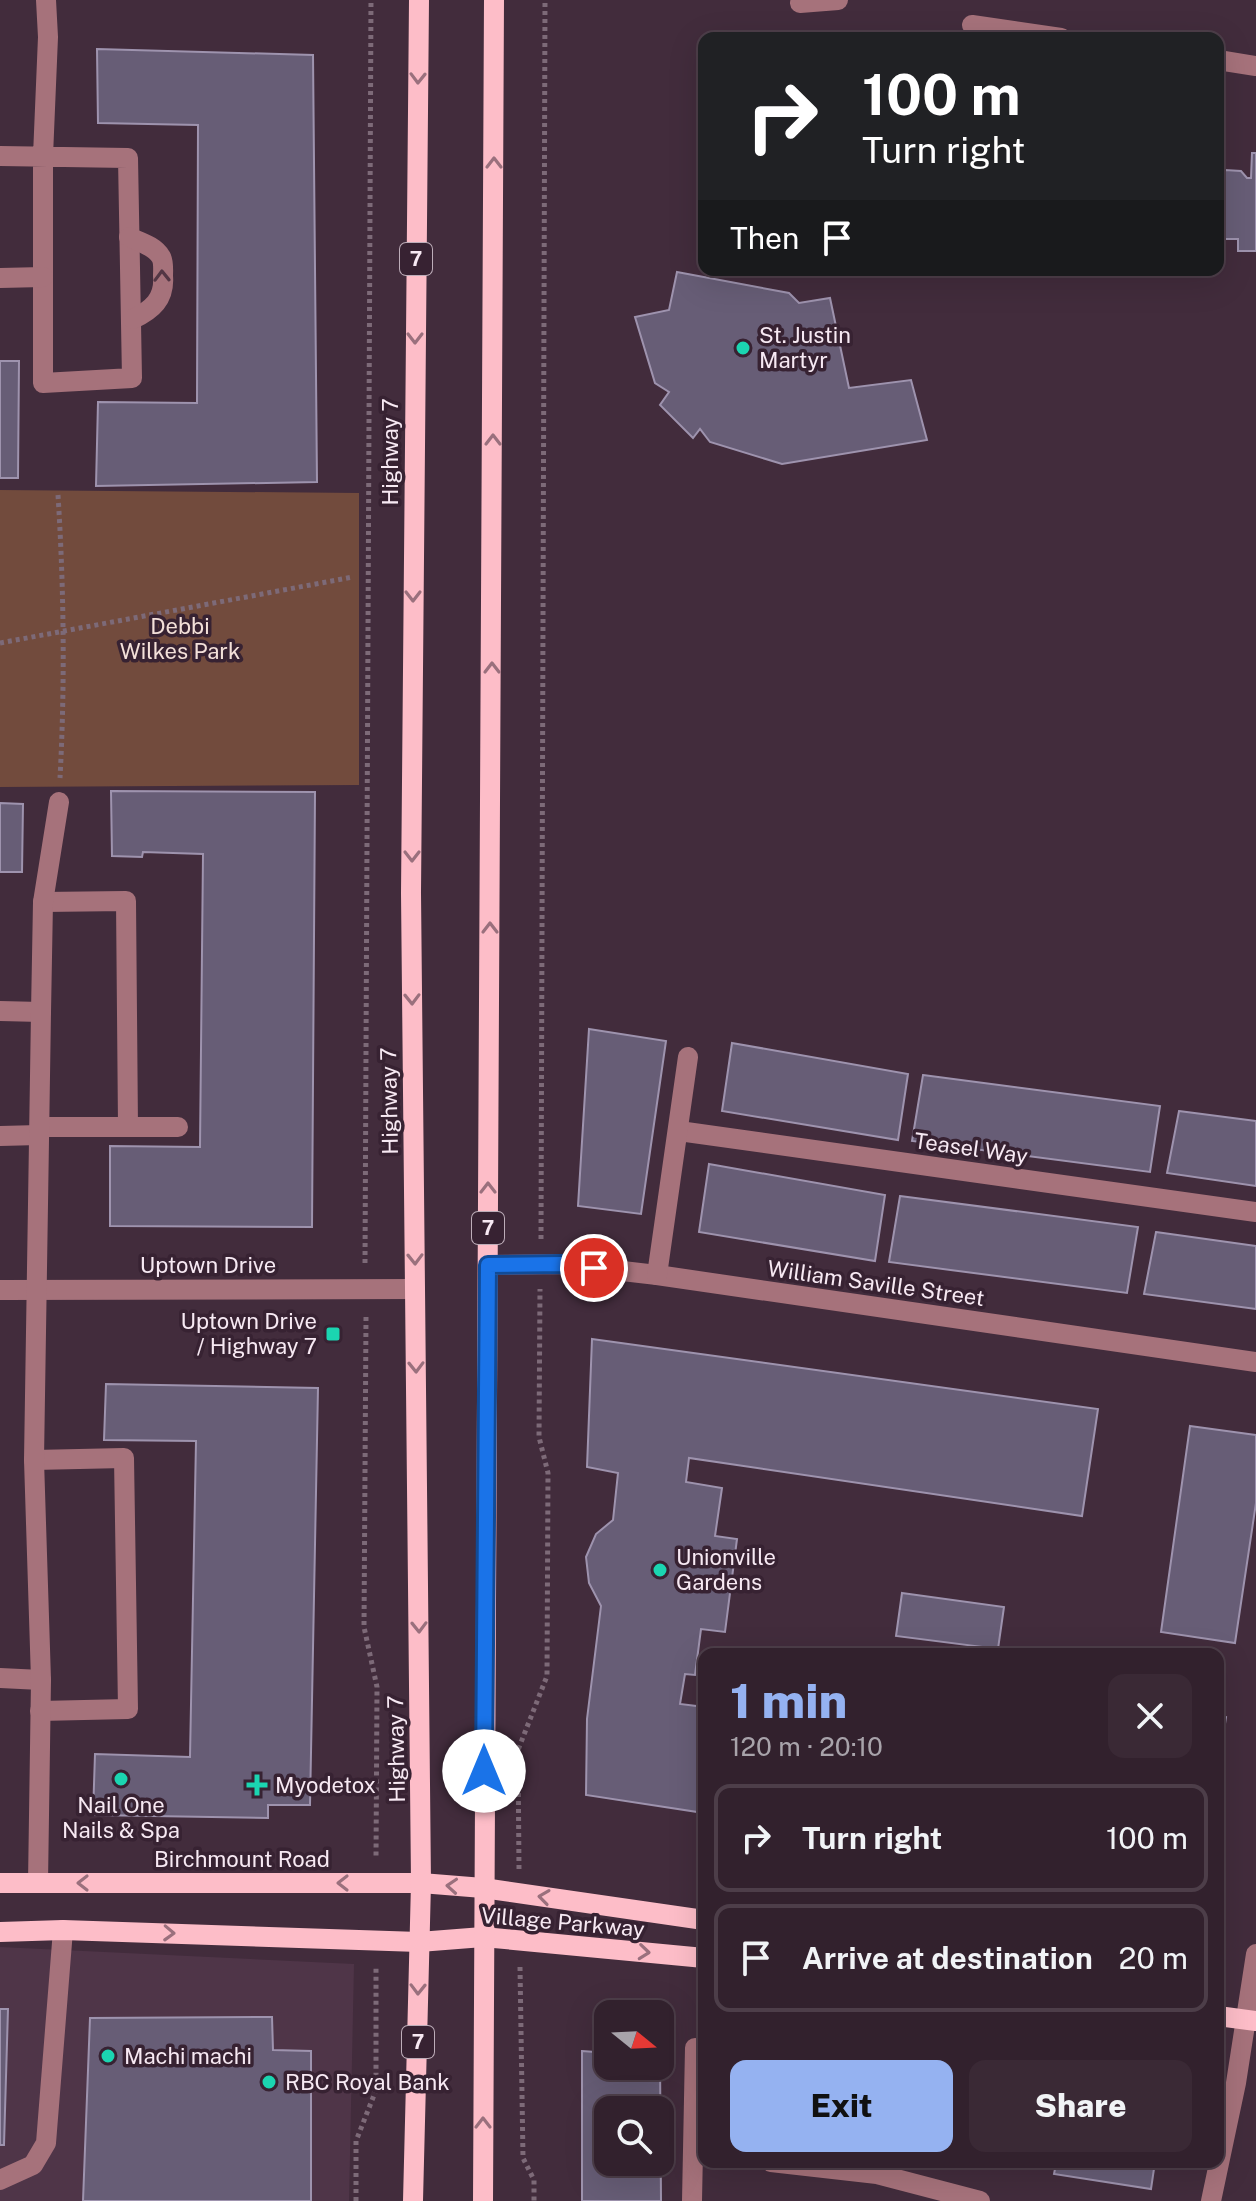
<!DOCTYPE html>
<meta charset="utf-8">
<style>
body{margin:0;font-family:"Public Sans",sans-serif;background:#3a2935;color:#f1f3f6;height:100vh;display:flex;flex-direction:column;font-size:30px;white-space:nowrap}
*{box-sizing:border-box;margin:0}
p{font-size:26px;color:#a8a3aa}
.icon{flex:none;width:44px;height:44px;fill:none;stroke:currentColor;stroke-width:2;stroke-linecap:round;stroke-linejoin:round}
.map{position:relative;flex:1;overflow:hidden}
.side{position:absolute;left:698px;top:1648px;width:526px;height:520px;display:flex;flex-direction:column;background:#32212d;border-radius:16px;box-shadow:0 8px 32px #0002,0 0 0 2px #4d3e49}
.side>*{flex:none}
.top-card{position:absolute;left:698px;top:32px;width:526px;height:244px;border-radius:16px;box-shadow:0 8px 32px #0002,0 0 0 2px #4d3e49;background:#202124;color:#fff;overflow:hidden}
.needle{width:52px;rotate:108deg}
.buttons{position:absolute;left:594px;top:2000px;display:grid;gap:16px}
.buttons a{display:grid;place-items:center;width:80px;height:80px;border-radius:16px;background:#32212d;box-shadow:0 8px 32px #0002,0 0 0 2px #4d3e49;font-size:40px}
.pin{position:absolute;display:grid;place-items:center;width:68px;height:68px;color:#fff;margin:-34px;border:4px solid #fff;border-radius:50%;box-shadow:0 2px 8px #0007}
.me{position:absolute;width:88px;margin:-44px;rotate:0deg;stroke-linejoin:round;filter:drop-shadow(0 0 6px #0008)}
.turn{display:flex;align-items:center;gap:28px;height:168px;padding:0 32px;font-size:36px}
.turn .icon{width:104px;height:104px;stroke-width:2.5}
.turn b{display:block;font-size:56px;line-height:68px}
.then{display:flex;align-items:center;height:76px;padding:0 32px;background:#0003;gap:16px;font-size:30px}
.round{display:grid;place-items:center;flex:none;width:84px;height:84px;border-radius:16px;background:#3a2935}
.head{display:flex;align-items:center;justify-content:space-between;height:136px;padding:0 32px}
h1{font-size:48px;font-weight:800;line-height:60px;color:#95b2f1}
.action{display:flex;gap:16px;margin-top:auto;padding:16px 32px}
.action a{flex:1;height:92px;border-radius:16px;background:#95b2f1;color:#111;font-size:32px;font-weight:800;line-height:92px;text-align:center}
.action a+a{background:#3a2935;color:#f1f3f6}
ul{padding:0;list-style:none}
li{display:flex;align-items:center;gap:24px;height:108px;margin:0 16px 12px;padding:0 16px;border:4px solid #4d3e49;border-radius:16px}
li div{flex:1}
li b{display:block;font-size:30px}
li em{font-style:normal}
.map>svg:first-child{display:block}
</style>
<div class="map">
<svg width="1256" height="2201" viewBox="0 0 1256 2201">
<rect width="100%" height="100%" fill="#422c3c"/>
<!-- built -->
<path fill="#4f3548" d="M 0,1947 L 354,1964 L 349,2201 L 0,2201 Z"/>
<!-- green -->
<path fill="#724b3d" d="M 0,490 L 359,493 L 359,785 L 0,787 Z"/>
<!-- building -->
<g fill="#675d76" stroke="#9e93ae" stroke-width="2" fill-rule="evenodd">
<path d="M 97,49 L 313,55 L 317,482 L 96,486 L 98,402 L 197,403 L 198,125 L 98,123 Z"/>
<path d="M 1252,153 L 1256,153 L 1256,251 L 1238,251 L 1238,239 L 1219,239 L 1219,175 L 1225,170 L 1241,171 L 1247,178 L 1251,178 Z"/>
<path d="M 677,272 L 789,293 L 799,303 L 830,298 L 849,388 L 911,380 L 927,440 L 782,464 L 710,442 L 700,429 L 693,438 L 660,405 L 669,392 L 655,383 L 635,317 L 669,310 Z"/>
<path d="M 0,361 L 19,361 L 18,478 L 0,478 Z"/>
<path d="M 111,791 L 315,792 L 312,1227 L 110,1226 L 110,1146 L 200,1147 L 203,854 L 143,852 L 142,857 L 112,856 Z"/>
<path d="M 0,803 L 23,804 L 22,872 L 0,872 Z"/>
<path d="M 589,1029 L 666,1041 L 641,1214 L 578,1206 Z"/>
<path d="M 732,1043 L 908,1074 L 898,1140 L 722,1111 Z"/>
<path d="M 923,1075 L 1160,1106 L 1150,1172 L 912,1141 Z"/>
<path d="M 1179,1111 L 1256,1121 L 1256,1186 L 1167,1173 Z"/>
<path d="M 709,1164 L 885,1195 L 875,1261 L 699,1232 Z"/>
<path d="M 900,1196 L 1138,1227 L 1127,1293 L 889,1262 Z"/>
<path d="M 1156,1232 L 1256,1246 L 1256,1309 L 1144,1294 Z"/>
<path d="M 592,1339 L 1098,1409 L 1082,1516 L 689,1458 L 686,1482 L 722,1488 L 715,1536 L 737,1539 L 725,1632 L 701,1629 L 695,1675 L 685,1674 L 680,1704 L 704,1707 L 704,1813 L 586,1795 L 587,1719 L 601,1606 L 589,1583 L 586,1557 L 596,1534 L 613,1520 L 618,1473 L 587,1467 Z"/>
<path d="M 106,1384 L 318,1388 L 310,1805 L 268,1805 L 268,1818 L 93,1815 L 95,1754 L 190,1757 L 196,1441 L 104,1440 Z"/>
<path d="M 1190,1426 L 1256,1435 L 1256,1503 L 1235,1643 L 1161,1632 Z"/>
<path d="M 902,1593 L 1004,1607 L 998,1649 L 896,1636 Z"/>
<path d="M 1218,1716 L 1226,1717 L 1218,1771 Z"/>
<path d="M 0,2009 L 8,2009 L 4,2145 L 0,2145 Z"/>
<path d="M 272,2017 L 273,2050 L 311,2051 L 311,2201 L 83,2201 L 90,2018 Z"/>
<path d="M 582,2051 L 608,2053 L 608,2066 L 660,2066 L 660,2057 L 661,2201 L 582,2201 ZM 608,2110 L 660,2110 L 660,2162 L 608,2162 Z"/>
<path d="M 1042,2162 L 1155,2162 L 1151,2189 L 1054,2174 L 1056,2164 Z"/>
</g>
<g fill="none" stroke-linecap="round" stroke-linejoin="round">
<!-- path -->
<g stroke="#7d6a78" stroke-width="5" stroke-dasharray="4 4" stroke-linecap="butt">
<path d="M 58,495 C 64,590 65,684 60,778"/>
<path d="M 0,643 L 353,577"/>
<path d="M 541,1239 L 545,0"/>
<path d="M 365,1263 L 371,0"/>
<path d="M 366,1317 L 364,1627 L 377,1687 L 376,1858"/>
<path d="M 519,1869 L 518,1750 L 547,1676 L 548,1473 L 539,1437 L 540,1289"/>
<path d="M 520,1967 L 523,2158 L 534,2180 L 534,2201"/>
<path d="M 356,2201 L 356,2141 L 376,2090 L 376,1968"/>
</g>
<!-- minor -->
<g stroke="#a6727b" stroke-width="20">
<path d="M 800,3 L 838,0"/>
<path d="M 972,25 L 1061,38"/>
<path d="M 1218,60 L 1256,66"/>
<path d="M 0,156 L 128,158 L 132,378 L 43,383 L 43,156 L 48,37 L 46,0"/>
<path d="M 129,237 C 140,242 155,246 161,257 C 164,262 163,271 163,276 C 165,299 152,310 133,319"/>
<path d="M 0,278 L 43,277"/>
<path d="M 43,902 L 126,901 L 128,1127"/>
<path d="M 0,1011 L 41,1012"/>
<path d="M 40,1127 L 178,1127"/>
<path d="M 679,1131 L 1256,1212"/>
<path d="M 0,1136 L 39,1135"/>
<path d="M 488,1265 L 562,1264 L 657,1275 L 1256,1362"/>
<path d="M 657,1275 L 688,1057"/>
<path d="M 0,1290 L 415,1289"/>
<path d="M 34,1460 L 124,1458 L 128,1709 L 40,1711"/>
<path d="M 0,1678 L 41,1680"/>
<path d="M 38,1883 L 41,1680 L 34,1460 L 41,1012 L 43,902 L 59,802"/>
<path d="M 771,2162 L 877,2174 L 980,2201"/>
<path d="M 0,2180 L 33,2165 L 46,2143 L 63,1930"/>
<path d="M 692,2201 L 695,2048"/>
<path d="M 1211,2201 L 1236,2083 L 1256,1954"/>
</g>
<!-- major -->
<g stroke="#fdbdc8" stroke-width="20">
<path d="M 0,1883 L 421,1883 L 483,1888 L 704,1920"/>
<path d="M 0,1932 L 63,1930 L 419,1942 L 483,1937 L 704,1958"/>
<path d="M 1218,2016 L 1256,2021"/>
<path d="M 413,2201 L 421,1883 L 411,893 L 419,0"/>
<path d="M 483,2201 L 494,0"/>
</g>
</g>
<!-- one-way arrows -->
<defs><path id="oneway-chevron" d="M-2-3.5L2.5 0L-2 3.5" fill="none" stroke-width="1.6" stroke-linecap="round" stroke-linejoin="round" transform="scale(2)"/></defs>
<g stroke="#9a707d">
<use href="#oneway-chevron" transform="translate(418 78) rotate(91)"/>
<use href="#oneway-chevron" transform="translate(494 163) rotate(-90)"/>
<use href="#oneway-chevron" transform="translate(415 338) rotate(90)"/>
<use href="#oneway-chevron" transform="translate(493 440) rotate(-90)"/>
<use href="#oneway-chevron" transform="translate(413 596) rotate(90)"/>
<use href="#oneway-chevron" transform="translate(492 668) rotate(-90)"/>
<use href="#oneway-chevron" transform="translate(412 856) rotate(90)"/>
<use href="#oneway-chevron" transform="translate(490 928) rotate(-90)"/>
<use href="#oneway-chevron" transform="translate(412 999) rotate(89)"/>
<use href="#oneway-chevron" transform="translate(488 1188) rotate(-90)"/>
<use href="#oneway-chevron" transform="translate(415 1259) rotate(89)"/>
<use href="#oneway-chevron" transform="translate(416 1367) rotate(89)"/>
<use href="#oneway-chevron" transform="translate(419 1627) rotate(89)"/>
<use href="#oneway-chevron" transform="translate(83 1883) rotate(180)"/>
<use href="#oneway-chevron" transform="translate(343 1883) rotate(-180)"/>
<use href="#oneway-chevron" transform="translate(452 1886) rotate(-176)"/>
<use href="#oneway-chevron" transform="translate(544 1897) rotate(-172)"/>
<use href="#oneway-chevron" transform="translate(169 1933) rotate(2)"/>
<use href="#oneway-chevron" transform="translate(644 1952) rotate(6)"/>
<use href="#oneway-chevron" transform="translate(418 1989) rotate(91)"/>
<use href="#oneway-chevron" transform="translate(483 2123) rotate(-90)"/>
</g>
<use stroke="#533644" href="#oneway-chevron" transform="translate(162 276) rotate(-91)"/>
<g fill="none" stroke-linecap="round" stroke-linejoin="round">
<!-- route casing -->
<g stroke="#114b97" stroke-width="20">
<path id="route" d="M 484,1771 L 488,1265 L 562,1264 L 594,1268"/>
</g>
<!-- route -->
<use href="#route" stroke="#1a73e8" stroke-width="14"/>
</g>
<!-- markers -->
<g fill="#1bd5b1" stroke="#372232" stroke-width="3">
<circle cx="743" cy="348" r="8"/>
<rect x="325" y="1326" width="16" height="16" rx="4"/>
<circle cx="660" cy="1570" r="8"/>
<circle cx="121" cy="1779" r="8"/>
<path d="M253 1773h8v8h8v8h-8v8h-8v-8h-8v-8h8z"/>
<circle cx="108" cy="2056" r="8"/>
<circle cx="269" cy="2082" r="8"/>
</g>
<g text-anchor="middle" stroke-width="7" stroke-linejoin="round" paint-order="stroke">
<!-- shield labels -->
<g fill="#372232" stroke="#bdadb9" stroke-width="2">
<rect x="400" y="243" width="32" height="32" rx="6"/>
<rect x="472" y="1212" width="32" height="32" rx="6"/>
<rect x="402" y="2026" width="32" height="32" rx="6"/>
</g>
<g font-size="20" font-weight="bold" fill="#f7e9f3">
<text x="416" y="266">7</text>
<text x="488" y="1235">7</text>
<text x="418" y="2049">7</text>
</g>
<!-- poi labels -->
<g font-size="22" fill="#f7e9f3" stroke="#372232" text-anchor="start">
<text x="759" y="343">St. Justin<tspan x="759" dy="25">Martyr</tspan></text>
<text x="317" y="1329" text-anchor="end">Uptown Drive<tspan x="317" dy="25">/ Highway 7</tspan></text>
<text x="676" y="1565">Unionville<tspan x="676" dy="25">Gardens</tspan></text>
<text x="275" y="1793">Myodetox</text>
<text x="121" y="1813" text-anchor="middle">Nail One<tspan x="121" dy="25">Nails &amp; Spa</tspan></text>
<text x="124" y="2064">Machi machi</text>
<text x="285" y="2090">RBC Royal Bank</text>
</g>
<!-- street labels -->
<g font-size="22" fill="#f7e9f3" stroke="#372232">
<text transform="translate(390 452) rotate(-90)" y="8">Highway 7</text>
<text transform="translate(389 1101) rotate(-91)" y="8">Highway 7</text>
<text transform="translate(971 1148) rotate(8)" y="8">Teasel Way</text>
<text x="208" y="1273">Uptown Drive</text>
<text transform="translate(876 1283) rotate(8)" y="8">William Saville Street</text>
<text transform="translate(396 1749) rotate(-91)" y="8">Highway 7</text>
<text x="242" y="1867">Birchmount Road</text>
<text transform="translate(563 1922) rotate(5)" y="8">Village Parkway</text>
</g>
<!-- park labels -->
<g font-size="22" fill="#f3e0d9" stroke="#372232">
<text x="180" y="634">Debbi<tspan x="180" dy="25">Wilkes Park</tspan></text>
</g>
</g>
</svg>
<div class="buttons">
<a><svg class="needle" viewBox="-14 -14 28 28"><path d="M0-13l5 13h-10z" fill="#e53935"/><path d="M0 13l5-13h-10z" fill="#a8a3aa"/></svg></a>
<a><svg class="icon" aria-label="search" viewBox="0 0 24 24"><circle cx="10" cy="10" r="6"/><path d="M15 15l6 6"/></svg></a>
</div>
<div class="pin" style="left:594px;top:1268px;background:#d93025"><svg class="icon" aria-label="arrive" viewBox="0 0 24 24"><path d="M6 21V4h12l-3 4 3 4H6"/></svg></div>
<svg class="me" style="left:484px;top:1771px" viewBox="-20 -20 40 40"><circle r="19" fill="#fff"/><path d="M0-13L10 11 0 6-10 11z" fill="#1a73e8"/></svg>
<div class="top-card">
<div class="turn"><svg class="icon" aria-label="right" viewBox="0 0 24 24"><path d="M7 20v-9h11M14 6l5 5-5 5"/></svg><div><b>100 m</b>Turn right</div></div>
<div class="then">Then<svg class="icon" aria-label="arrive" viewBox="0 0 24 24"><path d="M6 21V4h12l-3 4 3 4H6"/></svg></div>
</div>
<section class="side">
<div class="head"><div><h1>1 min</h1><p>120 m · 20:10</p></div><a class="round"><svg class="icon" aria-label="close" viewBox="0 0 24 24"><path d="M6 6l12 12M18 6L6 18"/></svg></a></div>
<ul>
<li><svg class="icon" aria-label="right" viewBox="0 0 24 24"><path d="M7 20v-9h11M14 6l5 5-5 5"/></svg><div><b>Turn right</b></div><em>100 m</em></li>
<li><svg class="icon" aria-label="arrive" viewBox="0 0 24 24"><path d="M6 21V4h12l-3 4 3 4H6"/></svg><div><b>Arrive at destination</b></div><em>20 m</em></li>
</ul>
<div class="action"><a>Exit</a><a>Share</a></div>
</section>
</div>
